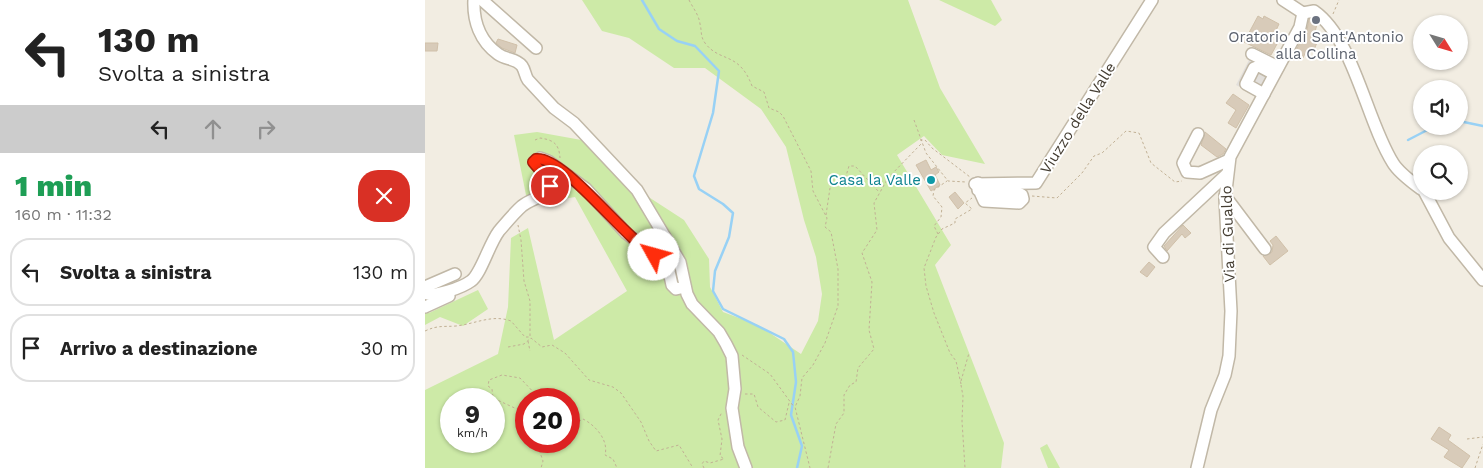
<!DOCTYPE html>
<html lang="it">
<meta charset="utf-8">
<style>
body{margin:0;font-family:"Work Sans",sans-serif;background:#f2f2f2;color:#222;height:100vh;display:flex;flex-direction:column;font-size:19px;white-space:nowrap}
*{box-sizing:border-box;margin:0}
p{font-size:16px;color:#767676}
.icon{flex:none;width:28px;height:28px;fill:none;stroke:currentColor;stroke-width:2;stroke-linecap:round;stroke-linejoin:round}
.map{position:relative;flex:1;overflow:hidden}
.details{display:flex;flex-direction:column;background:#fff;width:425px}
.details>*{flex:none}
.top-card{background:#fff;color:#222;overflow:hidden}
.needle{width:32px;rotate:127deg}
.controls{position:absolute;left:988px;top:15px;display:grid;gap:10px}
.controls a{display:grid;place-items:center;width:55px;height:55px;border-radius:50%;background:#fff;box-shadow:0 1px 4px #0004;font-size:25px}
.speed{position:absolute;left:15px;top:388px;display:flex;gap:10px;font-size:25px;font-weight:700;text-align:center}
.speed>*{display:grid;place-content:center;width:65px;height:65px;border-radius:50%;background:#fff;box-shadow:0 1px 4px #0004;line-height:1}
.speed small{font-size:12px;font-weight:400}
.speed .limit{border:8px solid #d22;background:#fff;color:#111}
.pin{position:absolute;display:grid;place-items:center;width:42px;height:42px;color:#fff;margin:-21px;border:2px solid #fff;border-radius:50%;box-shadow:0 1px 5px #0007}
.me{position:absolute;width:55px;margin:-28px;rotate:308deg;stroke-linejoin:round;filter:drop-shadow(0 0 4px #0008)}
.turn{display:flex;align-items:center;gap:18px;height:105px;padding:0 15px;font-size:22px}
.turn .icon{width:65px;height:65px;stroke-width:2.5}
.turn b{display:block;font-size:35px;line-height:42px}
.lanes{display:flex;align-items:center;height:48px;padding:0 15px;background:#0003;justify-content:center;gap:25px;direction:ltr}
.lanes .off{opacity:.35}
.round{display:grid;place-items:center;flex:none;width:52px;height:52px;border-radius:20px;background:#f2f2f2}
.head{display:flex;align-items:center;justify-content:space-between;height:85px;padding:0 15px}
h1{font-size:30px;font-weight:800;line-height:38px;color:#1e9e55}
ul{padding:0;list-style:none}
li{display:flex;align-items:center;gap:15px;height:68px;margin:0 10px 8px;padding:0 5px;border:2px solid #e0e0e0;border-radius:20px}
li div{flex:1}
li b{display:block;font-size:19px}
li em{font-style:normal}
main{display:flex;flex:1;min-height:0}
.map>svg:first-child{display:block}
</style>
<main>
<section class="details">
<div class="top-card">
<div class="turn"><svg class="icon" aria-label="left" viewBox="0 0 24 24"><path d="M17 20v-9H6M10 6l-5 5 5 5"/></svg><div><b>130 m</b>Svolta a sinistra</div></div>
<div class="lanes"><svg class="icon" aria-label="left" viewBox="0 0 24 24"><path d="M17 20v-9H6M10 6l-5 5 5 5"/></svg><svg class="icon off" aria-label="ahead" viewBox="0 0 24 24"><path d="M12 20V5M6 11l6-6 6 6"/></svg><svg class="icon off" aria-label="right" viewBox="0 0 24 24"><path d="M7 20v-9h11M14 6l5 5-5 5"/></svg></div>
</div>
<div class="head"><div><h1>1 min</h1><p>160 m · 11:32</p></div><a class="round" style="background:#d93025;color:#fff"><svg class="icon" aria-label="close" viewBox="0 0 24 24"><path d="M6 6l12 12M18 6L6 18"/></svg></a></div>
<ul>
<li><svg class="icon" aria-label="left" viewBox="0 0 24 24"><path d="M17 20v-9H6M10 6l-5 5 5 5"/></svg><div><b>Svolta a sinistra</b></div><em>130 m</em></li>
<li><svg class="icon" aria-label="arrive" viewBox="0 0 24 24"><path d="M6 21V4h12l-3 4 3 4H6"/></svg><div><b>Arrivo a destinazione</b></div><em>30 m</em></li>
</ul>
</section>
<div class="map">
<svg width="1058" height="468" viewBox="0 0 1058 468">
<rect width="100%" height="100%" fill="#f2ede2"/>
<!-- green -->
<g fill="#cdeaa7" fill-rule="evenodd">
<path d="M 157,0 L 483,0 L 515,88 L 560,164 L 517,155 L 499,136 L 472,155 L 526,245 L 510,265 L 579,443 L 576,468 L 0,468 L 0,390 L 73,354 L 83,307 L 86,238 L 103,228 L 129,340 L 202,291 L 150,197 L 103,205 L 89,135 L 112,132 L 162,141 L 202,183 L 259,220 L 284,259 L 285,287 L 298,312 L 333,325 L 376,354 L 393,321 L 397,294 L 391,257 L 379,220 L 361,147 L 336,109 L 280,68 L 249,68 L 204,38 L 177,31 ZM 26,399 L 69,399 L 69,441 L 26,441 ZM 101,399 L 144,399 L 144,441 L 101,441 Z"/>
<path d="M 514,0 L 566,0 L 577,20 L 570,26 Z"/>
<path d="M 53,290 L 63,309 L 38,326 L 15,317 L 0,325 L 0,305 L 4,313 Z"/>
<path d="M 622,444 L 635,468 L 623,468 L 615,448 Z"/>
</g>
<!-- parking -->
<path fill="#e2dfdb" d="M 826,56 L 852,70 L 836,98 L 811,85 Z"/>
<g fill="none" stroke-linecap="round" stroke-linejoin="round">
<!-- stream -->
<g stroke="#98d1f5" stroke-width="2.5">
<path d="M 217,0 L 234,29 L 252,41 L 270,46 L 294,71 L 288,113 L 269,176 L 274,189 L 298,204 L 308,213 L 304,237 L 290,271 L 288,291 L 298,309 L 359,339 L 368,352 L 371,382 L 366,415 L 377,446 L 372,468"/>
<path d="M 1034,121 L 1058,126"/>
<path d="M 983,140 L 1010,126"/>
</g>
</g>
<!-- building -->
<g fill="#d8cbb9" stroke="#d0c0a9">
<path d="M 833,16 L 838,19 L 839,16 L 854,24 L 846,41 L 852,44 L 846,55 L 819,42 Z"/>
<path d="M 884,19 L 892,24 L 889,36 L 894,38 L 888,52 L 882,49 L 878,58 L 869,54 L 882,30 Z"/>
<path d="M 73,39 L 92,45 L 90,53 L 77,48 L 71,43 Z"/>
<path d="M 0,43 L 13,43 L 12,51 L 0,51 Z"/>
<path d="M 808,94 L 824,105 L 811,128 L 803,123 L 811,110 L 801,103 Z"/>
<path d="M 780,132 L 801,149 L 798,154 L 792,157 L 776,145 Z"/>
<path d="M 501,160 L 506,170 L 511,167 L 514,172 L 510,175 L 515,185 L 506,191 L 491,165 Z"/>
<path d="M 530,192 L 539,203 L 533,209 L 524,197 Z"/>
<path d="M 758,225 L 766,233 L 760,238 L 757,234 L 742,251 L 739,246 Z"/>
<path d="M 851,236 L 863,251 L 845,265 L 838,256 L 847,252 L 848,245 L 845,241 Z"/>
<path d="M 724,262 L 730,267 L 722,277 L 715,272 Z"/>
<path d="M 1014,427 L 1026,435 L 1023,440 L 1045,456 L 1037,468 L 1019,457 L 1024,450 L 1006,439 Z"/>
</g>
<g fill="none" stroke-linecap="round" stroke-linejoin="round">
<!-- minor casing -->
<g stroke="#c1b8a7" stroke-width="14">
<g id="minor">
<path d="M 49,0 C 48,21 55,41 73,54 C 81,60 91,58 97,66 C 100,70 100,76 103,80 L 129,108 L 149,123 L 212,190 L 255,262 L 262,294 L 267,304 L 294,332 L 301,344 L 307,356 L 310,389 L 307,408 L 313,447 L 321,468"/>
<path d="M 57,0 L 111,48"/>
<path d="M 858,0 L 878,13"/>
<path d="M 878,13 L 889,11 C 929,39 941,120 968,163 C 974,173 987,182 996,189"/>
<path d="M 827,54 L 853,67"/>
<path d="M 839,94 L 821,84 L 829,68 L 834,66 L 849,74"/>
<path d="M 773,134 L 758,163 L 762,172 L 775,173 L 804,160"/>
<path d="M 553,183 L 553,190 L 558,193 L 593,193 L 597,195 L 598,199 L 594,203 L 559,201 L 555,192"/>
<path d="M 550,184 L 611,183 L 727,0"/>
<path d="M 999,191 L 1024,238 L 1058,280"/>
<path d="M 800,196 L 840,249"/>
<path d="M 738,257 L 729,247 L 739,233 L 802,174"/>
<path d="M 0,287 L 30,274"/>
<path d="M 0,293 C 9,298 38,287 46,281 C 56,274 64,244 74,231 C 81,223 89,213 97,206 C 107,198 119,198 125,186 L 122,176 L 109,162 L 115,158 L 123,161 L 161,189 L 201,233 L 233,258 L 244,271 L 247,285 L 251,289 L 260,287"/>
<path d="M 0,307 L 24,296"/>
<path d="M 772,468 L 786,410 L 800,375 L 804,356 L 806,311 L 800,199 L 805,157 L 875,27 L 878,13"/>
</g>
</g>
<!-- path -->
<g stroke="#c1b094" stroke-width="1" stroke-dasharray="2.5 2.5" stroke-linecap="butt">
<path d="M 264,0 C 268,8 274,15 275,24 C 277,31 275,36 280,43 C 295,63 314,51 327,86 L 339,92 L 344,108 L 354,112 L 358,116 L 386,171 L 388,191 L 402,218 L 400,227 L 406,232 L 413,269 L 413,306 L 400,343 L 388,365 L 377,378 L 375,396 L 370,407 L 385,468"/>
<path d="M 908,14 L 914,0"/>
<path d="M 489,120 L 501,153 L 523,181 L 541,182"/>
<path d="M 110,140 L 115,138 C 129,140 134,144 135,158"/>
<path d="M 495,140 L 500,140 L 507,148 L 545,177"/>
<path d="M 607,196 L 632,198 L 657,173 L 669,156 L 677,153 L 701,131 L 714,133 L 726,163 L 750,182 L 757,181"/>
<path d="M 401,215 L 405,188 L 421,176 L 424,166 L 430,166 L 454,192"/>
<path d="M 513,234 L 509,226 L 516,217 L 517,207 L 508,196 L 509,190 L 522,181"/>
<path d="M 0,331 C 13,325 18,327 31,326 C 50,324 67,314 86,321 L 100,337 L 105,337 L 105,301 L 99,281 L 96,240 L 93,225"/>
<path d="M 103,341 L 105,351"/>
<path d="M 83,347 L 99,344 L 106,338 L 117,347 L 127,345 L 140,353 L 164,380 L 188,387 L 196,393 L 216,422 L 224,441 L 231,451 L 254,445 L 268,468"/>
<path d="M 317,355 L 345,374 L 369,407"/>
<path d="M 536,381 L 544,353"/>
<path d="M 536,384 L 531,361 L 525,353 L 509,313 L 501,286 L 499,268 L 511,237 L 517,229 L 530,223 L 530,219 L 547,209 L 540,203 L 547,198"/>
<path d="M 536,385 L 538,396 L 537,421 L 540,468"/>
<path d="M 320,394 L 329,394 L 333,407 L 351,422 L 360,420 L 364,403"/>
<path d="M 101,417 L 94,410 L 68,398 L 67,389 L 63,386 L 64,380 L 77,375 L 95,378 L 115,399"/>
<path d="M 144,424 L 151,423 L 158,419 C 170,425 184,440 180,455 L 188,459 L 192,468"/>
<path d="M 1042,439 L 1058,437"/>
<path d="M 111,441 L 118,461 L 116,468"/>
<path d="M 279,468 L 277,464 L 279,461 L 285,463 L 299,459 L 295,456 L 297,439 L 293,420 L 297,412"/>
<path d="M 403,468 L 411,424 L 419,413 L 419,395 L 425,385 L 431,382 L 433,368 L 449,349 L 444,330 L 447,282 L 437,253 L 452,230 L 449,203 L 463,178 L 496,144"/>
<path d="M 1050,468 L 1058,444"/>
</g>
<!-- minor -->
<use href="#minor" stroke="#fff" stroke-width="11"/>
</g>
<g fill="none" stroke-linecap="round" stroke-linejoin="round">
<!-- route casing -->
<g stroke="#a61d08" stroke-width="12">
<path id="route" d="M 125,186 C 121,175 115,171 108,162 L 111,159 C 138,155 201,240 229,255"/>
</g>
<!-- route -->
<use href="#route" stroke="#ff2d0c" stroke-width="9"/>
</g>
<!-- markers -->
<circle fill="#6b7280" stroke="#fff" stroke-width="2" cx="891" cy="20" r="5"/>
<circle fill="#0f9aa8" stroke="#fff" stroke-width="2" cx="506" cy="180" r="5"/>
<g text-anchor="middle" stroke-width="4" stroke-linejoin="round" paint-order="stroke">
<!-- worship labels -->
<g font-size="15" fill="#5b616d" stroke="#fff">
<text x="891" y="42">Oratorio di Sant'Antonio<tspan x="891" dy="17">alla Collina</tspan></text>
</g>
<!-- street labels -->
<g font-size="15" fill="#443d32" stroke="#fff">
<text transform="translate(653 118) rotate(-58)" y="5">Viuzzo della Valle</text>
<text transform="translate(803 234) rotate(-92)" y="5">Via di Gualdo</text>
</g>
<!-- culture labels -->
<g font-size="15" fill="#0d838f" stroke="#fff" text-anchor="end">
<text x="496" y="185">Casa la Valle</text>
</g>
</g>
</svg>
<div class="controls">
<a><svg class="needle" viewBox="-14 -14 28 28"><path d="M0-13l5 13h-10z" fill="#e53935"/><path d="M0 13l5-13h-10z" fill="#767676"/></svg></a>
<a><svg class="icon" aria-label="sound" viewBox="0 0 24 24"><path d="M4 9h4l5-4v14l-5-4H4zM17 9q2 3 0 6"/></svg></a>
<a><svg class="icon" aria-label="search" viewBox="0 0 24 24"><circle cx="10" cy="10" r="6"/><path d="M15 15l6 6"/></svg></a>
</div>
<div class="speed"><div>9<small>km/h</small></div><div class="limit">20</div></div>
<div class="pin" style="left:125px;top:186px;background:#d93025"><svg class="icon" aria-label="arrive" viewBox="0 0 24 24"><path d="M6 21V4h12l-3 4 3 4H6"/></svg></div>
<svg class="me" style="left:229px;top:255px" viewBox="-20 -20 40 40"><circle r="19" fill="#fff"/><path d="M0-13L10 11 0 6-10 11z" fill="#ff2d0c"/></svg>
</div>
</main>
